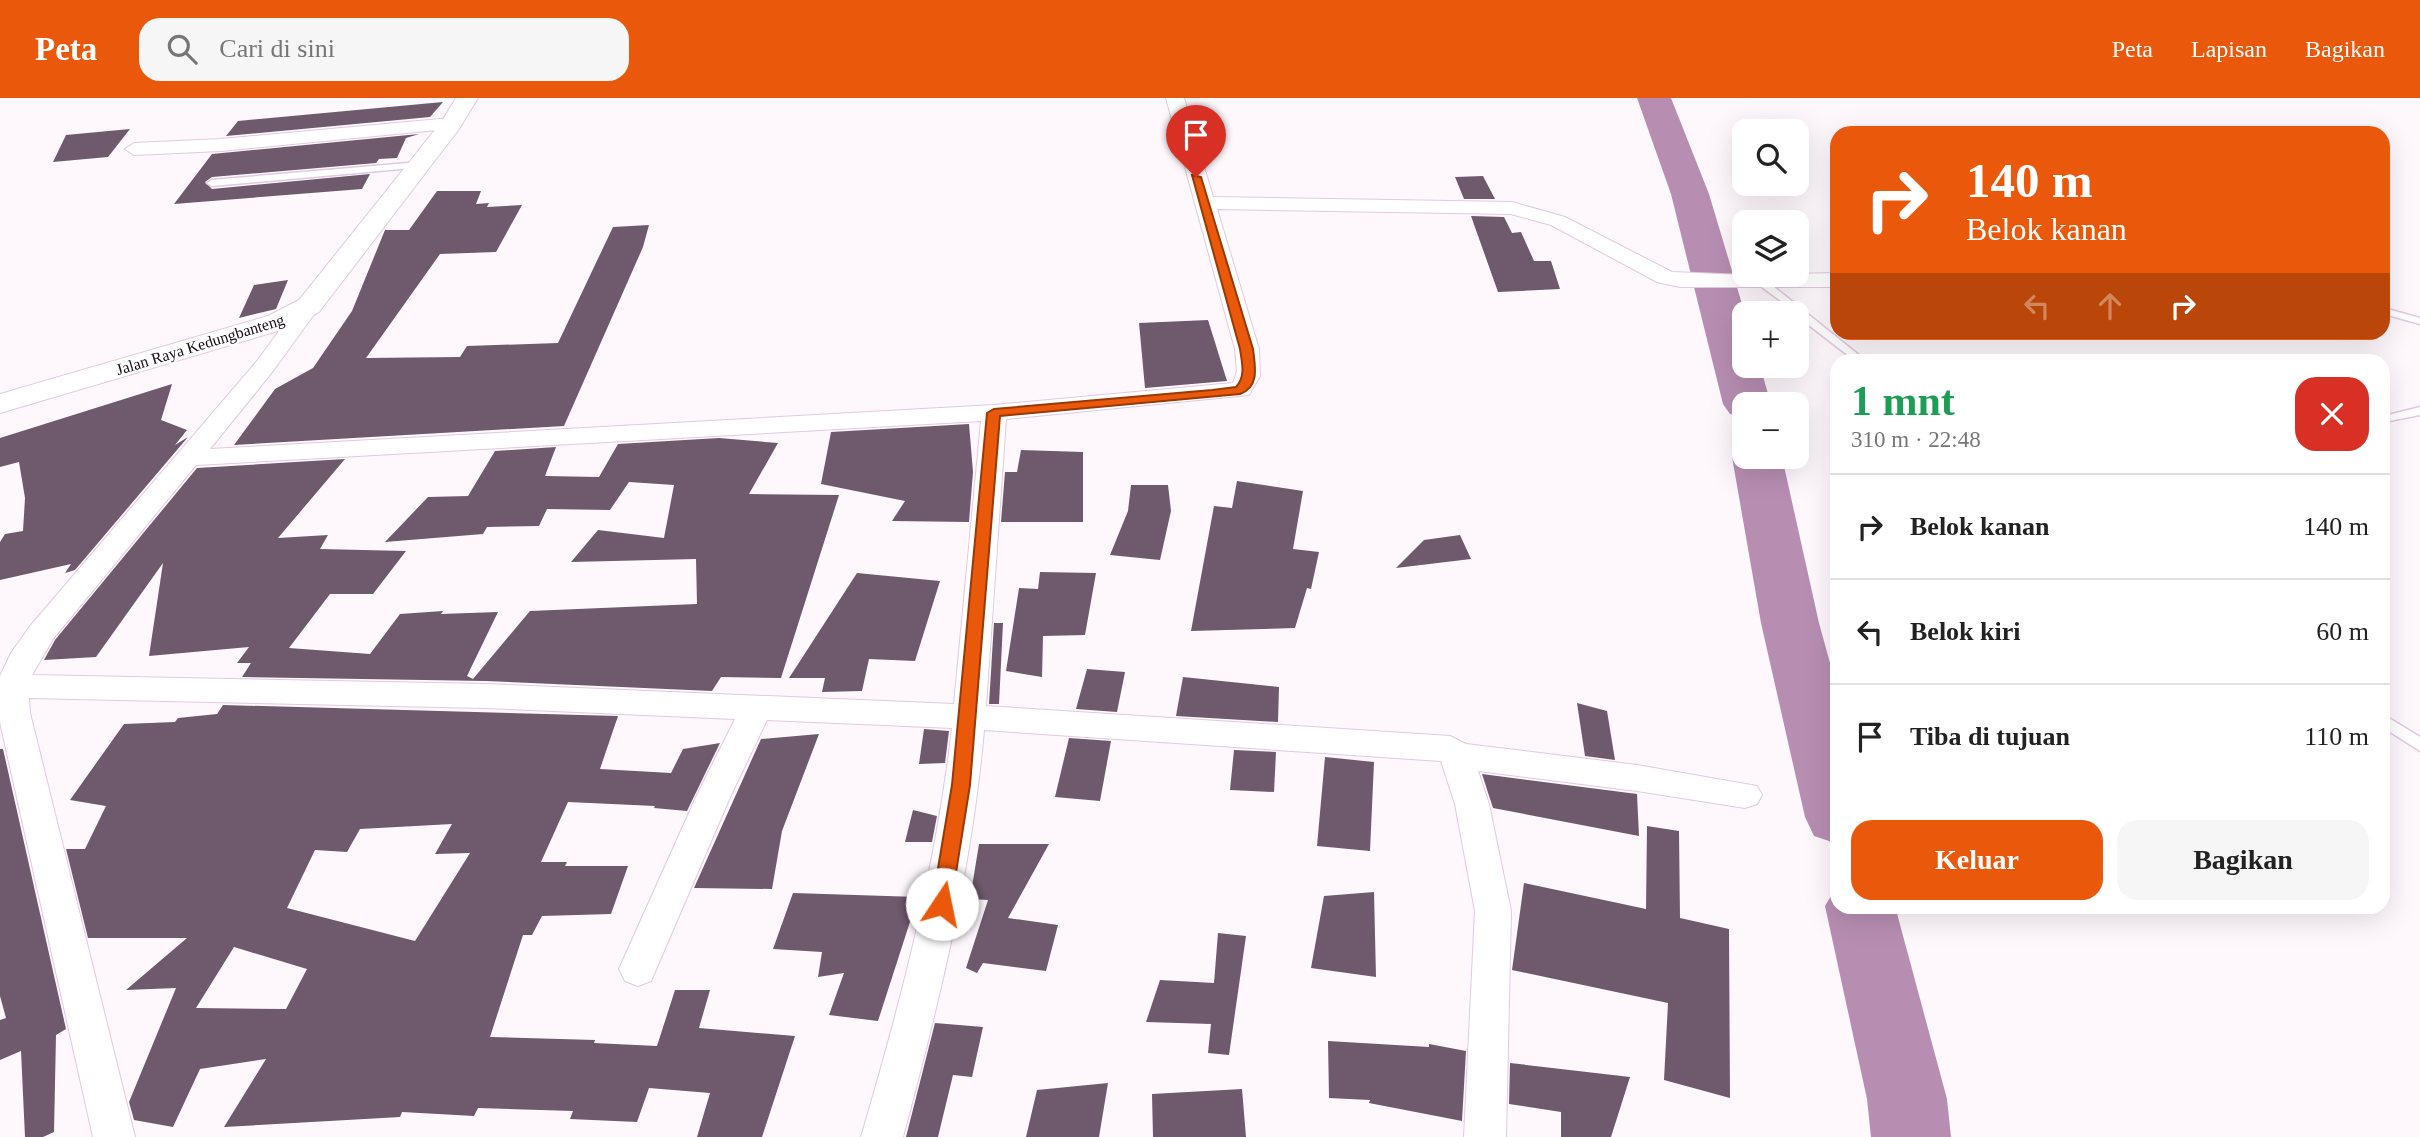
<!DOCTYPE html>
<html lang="id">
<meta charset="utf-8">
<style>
body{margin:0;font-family:Georgia,serif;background:#f6f6f6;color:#222;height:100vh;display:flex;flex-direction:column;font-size:26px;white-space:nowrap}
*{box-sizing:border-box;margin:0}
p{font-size:23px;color:#767676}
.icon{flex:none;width:38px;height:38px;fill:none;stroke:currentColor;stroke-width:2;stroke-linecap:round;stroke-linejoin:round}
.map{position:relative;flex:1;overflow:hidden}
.drawer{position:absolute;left:1830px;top:256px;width:560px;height:560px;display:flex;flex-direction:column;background:#fff;border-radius:21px;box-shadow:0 7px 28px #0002}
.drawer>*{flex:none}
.hud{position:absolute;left:1830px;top:28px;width:560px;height:214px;border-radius:21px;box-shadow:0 7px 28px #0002;background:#ea580c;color:#fff;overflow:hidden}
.fabs{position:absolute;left:1732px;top:21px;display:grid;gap:14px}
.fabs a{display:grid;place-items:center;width:77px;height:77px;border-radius:14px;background:#fff;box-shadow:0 7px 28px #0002;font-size:35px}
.pin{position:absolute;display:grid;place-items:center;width:60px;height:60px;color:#fff;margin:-72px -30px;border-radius:50% 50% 50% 0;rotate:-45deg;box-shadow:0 0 7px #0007}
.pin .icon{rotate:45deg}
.me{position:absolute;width:77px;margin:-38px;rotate:11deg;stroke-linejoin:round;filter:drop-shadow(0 0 5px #0008)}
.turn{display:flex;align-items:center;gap:24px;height:147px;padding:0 21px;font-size:32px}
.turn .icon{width:91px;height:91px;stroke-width:2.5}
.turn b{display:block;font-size:49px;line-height:60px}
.lanes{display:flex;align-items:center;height:66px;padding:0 21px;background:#0003;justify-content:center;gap:35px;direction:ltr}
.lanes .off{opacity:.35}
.round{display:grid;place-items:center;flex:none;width:74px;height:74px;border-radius:21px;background:#f6f6f6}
.summary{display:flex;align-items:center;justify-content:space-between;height:119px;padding:0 21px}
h1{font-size:42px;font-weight:700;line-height:52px;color:#1e9e55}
.button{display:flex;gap:14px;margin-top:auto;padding:14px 21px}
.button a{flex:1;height:80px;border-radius:21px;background:#ea580c;color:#fff;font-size:28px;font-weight:700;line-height:80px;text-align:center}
.button a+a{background:#f6f6f6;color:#222}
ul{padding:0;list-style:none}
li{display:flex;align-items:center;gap:21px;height:105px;padding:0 21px;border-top:2px solid #e0e0e0}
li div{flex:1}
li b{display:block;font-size:26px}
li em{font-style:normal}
header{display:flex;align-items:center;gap:42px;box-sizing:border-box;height:98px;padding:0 35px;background:#ea580c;color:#fff}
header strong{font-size:33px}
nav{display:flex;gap:38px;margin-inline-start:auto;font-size:24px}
.search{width:490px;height:63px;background:#f6f6f6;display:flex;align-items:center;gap:18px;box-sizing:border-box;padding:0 24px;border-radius:21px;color:#767676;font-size:26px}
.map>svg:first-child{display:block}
</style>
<header>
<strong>Peta</strong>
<div class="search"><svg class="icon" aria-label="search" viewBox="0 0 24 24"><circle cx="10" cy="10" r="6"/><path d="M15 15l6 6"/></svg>Cari di sini</div>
<nav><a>Peta</a><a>Lapisan</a><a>Bagikan</a></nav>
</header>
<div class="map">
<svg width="2420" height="1039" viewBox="0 0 2420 1039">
<rect width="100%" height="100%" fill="#fef8fd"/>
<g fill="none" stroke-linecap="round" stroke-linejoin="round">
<!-- river -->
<g fill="#b78eb2" fill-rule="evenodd">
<path d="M 1637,0 L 1671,0 L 1709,96 L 1745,216 L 1745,268 L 1760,268 L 1771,306 L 1745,306 L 1745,320 L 1730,316 L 1723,306 L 1671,96 Z"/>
<path d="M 1745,347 L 1745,359 L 1782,359 L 1819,525 L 1838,594 L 1838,746 L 1814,738 L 1805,719 L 1761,525 L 1732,359 L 1739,348 Z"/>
<path d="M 1838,786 L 1838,808 L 1895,808 L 1947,1001 L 1951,1039 L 1871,1039 L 1867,1001 L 1825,808 Z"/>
</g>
</g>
<!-- building -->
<g fill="#6f596c" fill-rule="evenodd">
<path d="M 443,4 L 430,19 L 226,38 L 238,23 Z"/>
<path d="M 130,31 L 108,59 L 53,64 L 66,37 Z"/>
<path d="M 419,36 L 406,40 L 397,60 L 379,61 L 376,65 L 212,79 L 205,84 L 212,91 L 370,76 L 362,91 L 174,106 L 212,56 Z"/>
<path d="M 1483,78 L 1495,101 L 1464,101 L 1455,79 Z"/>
<path d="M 437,93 L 481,93 L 476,106 L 489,105 L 487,109 L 522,107 L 496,154 L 440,156 L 366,260 L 460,259 L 467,248 L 558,245 L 613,129 L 649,127 L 643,149 L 564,328 L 234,347 L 275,291 L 313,270 L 352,213 L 385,132 L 409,132 Z"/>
<path d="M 1471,118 L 1504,119 L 1512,135 L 1521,134 L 1534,163 L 1551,163 L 1560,191 L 1498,194 Z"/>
<path d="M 288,182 L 276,211 L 239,220 L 254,187 Z"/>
<path d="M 1208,222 L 1227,283 L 1145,290 L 1139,225 Z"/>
<path d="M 172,286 L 161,322 L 187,332 L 175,347 L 188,339 L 75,472 L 65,475 L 71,466 L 0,482 L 0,444 L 5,436 L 23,433 L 25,400 L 19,364 L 0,369 L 0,340 Z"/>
<path d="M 969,326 L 973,374 L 969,424 L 892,423 L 905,403 L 821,386 L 831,334 Z"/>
<path d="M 719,340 L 778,345 L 749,396 L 839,397 L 781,580 L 721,579 L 712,593 L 486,583 L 242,579 L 251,565 L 237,565 L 249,549 L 149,558 L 163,465 L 96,559 L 44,562 L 55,542 L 197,370 L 345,361 L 278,440 L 328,437 L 320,451 L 406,453 L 373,496 L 330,496 L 289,550 L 370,556 L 400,516 L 443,513 L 441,516 L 498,514 L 467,578 L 473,581 L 530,513 L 697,506 L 696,461 L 571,464 L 598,432 L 664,440 L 674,387 L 629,384 L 610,412 L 547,411 L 539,428 L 487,429 L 483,436 L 385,444 L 428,399 L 468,398 L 495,353 L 556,349 L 545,378 L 599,379 L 618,346 Z"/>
<path d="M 1021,352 L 1083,354 L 1083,424 L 1001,424 L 1005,374 L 1017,374 Z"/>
<path d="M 1237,383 L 1303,393 L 1293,451 L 1319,454 L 1311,491 L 1307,490 L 1295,530 L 1191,533 L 1214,408 L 1232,410 Z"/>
<path d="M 1131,387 L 1168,387 L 1171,413 L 1160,462 L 1110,457 L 1128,413 Z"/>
<path d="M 1460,437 L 1471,461 L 1396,470 L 1424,442 Z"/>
<path d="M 1040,474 L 1096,475 L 1085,537 L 1043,538 L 1042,579 L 1006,573 L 1019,490 L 1038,491 Z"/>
<path d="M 857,475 L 940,483 L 915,563 L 869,561 L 862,593 L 822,594 L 825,580 L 789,580 Z"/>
<path d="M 994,525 L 1003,525 L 999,606 L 989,606 Z"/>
<path d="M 1087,571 L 1125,574 L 1117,614 L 1076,611 Z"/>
<path d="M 1183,579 L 1279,589 L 1278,624 L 1176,618 Z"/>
<path d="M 1577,605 L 1607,613 L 1615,662 L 1585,658 Z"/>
<path d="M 223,607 L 618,618 L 600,671 L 671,675 L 683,651 L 720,645 L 687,713 L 654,710 L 655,708 L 568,704 L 541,764 L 567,764 L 565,768 L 628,768 L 611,816 L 542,818 L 532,837 L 523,837 L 490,939 L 595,942 L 594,945 L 657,948 L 675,892 L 710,892 L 699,930 L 795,938 L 762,1039 L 697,1039 L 710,995 L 649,990 L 637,1024 L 570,1021 L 573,1013 L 478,1010 L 474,1018 L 402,1014 L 400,1019 L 224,1029 L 266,961 L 200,971 L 173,1029 L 134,1022 L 129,1004 L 176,890 L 126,892 L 187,840 L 88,840 L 66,751 L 85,751 L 106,708 L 70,702 L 124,626 L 175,624 L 178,620 L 217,616 ZM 452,726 L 435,756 L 470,755 L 415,843 L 287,810 L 315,752 L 347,754 L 360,731 ZM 234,849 L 307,871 L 286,911 L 196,910 Z"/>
<path d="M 924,631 L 949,633 L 945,665 L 919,666 Z"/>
<path d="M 819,636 L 782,733 L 772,791 L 694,790 L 761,641 Z"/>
<path d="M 1069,640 L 1111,643 L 1100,703 L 1055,699 Z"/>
<path d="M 0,651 L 3,651 L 66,931 L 56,937 L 54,1034 L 43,1039 L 25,1039 L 21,953 L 0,962 L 0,922 L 6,920 L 0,898 Z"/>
<path d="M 1234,652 L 1276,654 L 1274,694 L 1230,692 Z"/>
<path d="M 1325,659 L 1374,664 L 1370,753 L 1317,748 Z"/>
<path d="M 1482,676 L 1637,696 L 1639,738 L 1493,710 Z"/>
<path d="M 913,712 L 937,718 L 932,744 L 905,744 Z"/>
<path d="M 1647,728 L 1679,733 L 1680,820 L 1729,831 L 1730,1000 L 1664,982 L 1668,905 L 1512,872 L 1524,785 L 1646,811 Z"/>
<path d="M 979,746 L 1049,746 L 1008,820 L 1058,827 L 1046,873 L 983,865 L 977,875 L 966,870 L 988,802 L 970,801 Z"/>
<path d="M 1374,794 L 1376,879 L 1311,870 L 1324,798 Z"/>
<path d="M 793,795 L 918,799 L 878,923 L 829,917 L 844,875 L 818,879 L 822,854 L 773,851 Z"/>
<path d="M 1218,835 L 1246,838 L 1229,957 L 1208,955 L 1211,926 L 1146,924 L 1160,882 L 1214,885 Z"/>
<path d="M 935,925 L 983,929 L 972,979 L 953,977 L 938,1039 L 906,1039 Z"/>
<path d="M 1328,943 L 1429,949 L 1429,946 L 1466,953 L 1462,1023 L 1369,1005 L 1370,1002 L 1329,1000 Z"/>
<path d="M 1510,965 L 1630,979 L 1611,1039 L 1561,1039 L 1561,1014 L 1509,1006 Z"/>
<path d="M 1108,985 L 1099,1039 L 1026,1039 L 1037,992 Z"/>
<path d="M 1242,991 L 1246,1039 L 1153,1039 L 1152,996 Z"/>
</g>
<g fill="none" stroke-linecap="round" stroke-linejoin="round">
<!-- service casing -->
<g stroke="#e2c9df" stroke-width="3">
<g id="service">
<path d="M 420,64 L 425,67 L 423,69 L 212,88 L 207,85 L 212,82 Z"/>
<path d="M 1759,179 L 1763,180 L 1865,262 L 1854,262 L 1797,218 L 1797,215 L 1755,184 L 1754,182 Z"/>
<path d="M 2384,210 L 2420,220 L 2420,226 L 2384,216 Z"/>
<path d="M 2420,309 L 2420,317 L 2384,324 L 2384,318 Z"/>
<path d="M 2384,617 L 2420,639 L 2420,653 L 2384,630 Z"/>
</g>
</g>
<!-- minor casing -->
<g stroke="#e2c9df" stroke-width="2">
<g id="minor">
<path d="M 1166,0 L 1184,0 L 1213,99 L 1512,104 L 1565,119 L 1672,174 L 1745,177 L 1838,175 L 1838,189 L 1680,189 L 1657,184 L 1551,127 L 1511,116 L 1217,111 L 1259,251 L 1260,278 L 1249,297 L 1006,321 L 986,608 L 1450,638 L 1466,646 L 1637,667 L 1757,688 L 1762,697 L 1757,706 L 1745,710 L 1637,693 L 1478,673 L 1489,706 L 1511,813 L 1506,1039 L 1464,1039 L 1475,813 L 1455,706 L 1441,663 L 984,632 C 972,771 939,905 903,1039 L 861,1039 C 901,904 936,770 952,630 L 767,622 L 731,697 L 651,883 L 638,888 L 625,883 L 619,871 L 697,697 L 735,621 L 486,610 L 29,600 L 30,615 L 135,1039 L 93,1039 L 0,624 L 0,578 L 11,555 L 31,527 L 257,263 L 301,203 L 317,203 L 320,208 L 273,273 L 210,351 L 994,307 L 1233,285 L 1237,273 L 1235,251 ZM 981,323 L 954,606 L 486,586 L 32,577 L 53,541 L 196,367 Z"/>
<path d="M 451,20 L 460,26 L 458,30 L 221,53 L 134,57 L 125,51 L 134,45 L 221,41 Z"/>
</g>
</g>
<!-- tertiary casing -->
<g stroke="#e2c9df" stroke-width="2">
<path id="tertiary" d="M 456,0 L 478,0 L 459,31 L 319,214 L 288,230 L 0,315 L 0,296 L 268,218 L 299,202 L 442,23 Z"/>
</g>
<!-- service -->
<use href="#service" fill="#fff" fill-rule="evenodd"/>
<!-- minor -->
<use href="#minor" fill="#fff" fill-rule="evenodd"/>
<!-- tertiary -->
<use href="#tertiary" fill="#fff" fill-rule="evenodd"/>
</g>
<!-- route -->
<path fill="#ea580c" stroke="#983908" stroke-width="2" d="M 1192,77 L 1201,79 L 1253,251 C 1255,268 1260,289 1240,296 L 1000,318 L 970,687 L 951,806 L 948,811 L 942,814 L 935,811 L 932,806 L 952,687 L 987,315 L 994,311 L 1212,292 L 1236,289 C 1246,278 1242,265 1240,251 Z"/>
<g text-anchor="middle" stroke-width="5" stroke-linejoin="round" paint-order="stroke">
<!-- far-street labels -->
<g font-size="16" fill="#150c14" stroke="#fff">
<text transform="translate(200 246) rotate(-17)" y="6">Jalan Raya Kedungbanteng</text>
</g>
</g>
</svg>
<div class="fabs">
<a><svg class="icon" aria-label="search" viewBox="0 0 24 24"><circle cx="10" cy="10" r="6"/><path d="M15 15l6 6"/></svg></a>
<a><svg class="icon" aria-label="layers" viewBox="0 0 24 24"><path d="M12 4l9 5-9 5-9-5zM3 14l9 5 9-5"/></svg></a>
<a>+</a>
<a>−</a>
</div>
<div class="pin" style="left:1196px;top:79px;background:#d93025"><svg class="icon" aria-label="arrive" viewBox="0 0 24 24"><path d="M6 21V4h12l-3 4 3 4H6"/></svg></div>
<svg class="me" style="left:942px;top:806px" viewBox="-20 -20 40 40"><circle r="19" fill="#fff"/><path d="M0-13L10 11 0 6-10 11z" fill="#ea580c"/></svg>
<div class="hud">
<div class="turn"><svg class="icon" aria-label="right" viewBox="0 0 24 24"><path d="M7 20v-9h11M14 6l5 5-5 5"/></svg><div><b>140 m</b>Belok kanan</div></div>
<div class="lanes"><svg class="icon off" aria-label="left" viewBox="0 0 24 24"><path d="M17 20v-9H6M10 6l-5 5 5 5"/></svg><svg class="icon off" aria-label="ahead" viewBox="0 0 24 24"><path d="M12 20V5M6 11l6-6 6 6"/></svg><svg class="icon" aria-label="right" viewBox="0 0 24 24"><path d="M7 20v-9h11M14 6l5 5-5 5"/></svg></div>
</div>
<section class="drawer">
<div class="summary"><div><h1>1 mnt</h1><p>310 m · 22:48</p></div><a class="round" style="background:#d93025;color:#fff"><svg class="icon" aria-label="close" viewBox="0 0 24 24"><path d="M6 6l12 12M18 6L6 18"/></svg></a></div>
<ul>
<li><svg class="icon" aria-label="right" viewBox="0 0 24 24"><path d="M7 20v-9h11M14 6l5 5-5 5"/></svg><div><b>Belok kanan</b></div><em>140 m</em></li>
<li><svg class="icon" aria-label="left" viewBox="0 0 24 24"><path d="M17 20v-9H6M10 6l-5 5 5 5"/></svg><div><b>Belok kiri</b></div><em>60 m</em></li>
<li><svg class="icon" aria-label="arrive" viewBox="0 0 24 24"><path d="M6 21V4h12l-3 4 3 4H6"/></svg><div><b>Tiba di tujuan</b></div><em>110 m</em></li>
</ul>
<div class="button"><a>Keluar</a><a>Bagikan</a></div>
</section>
</div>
